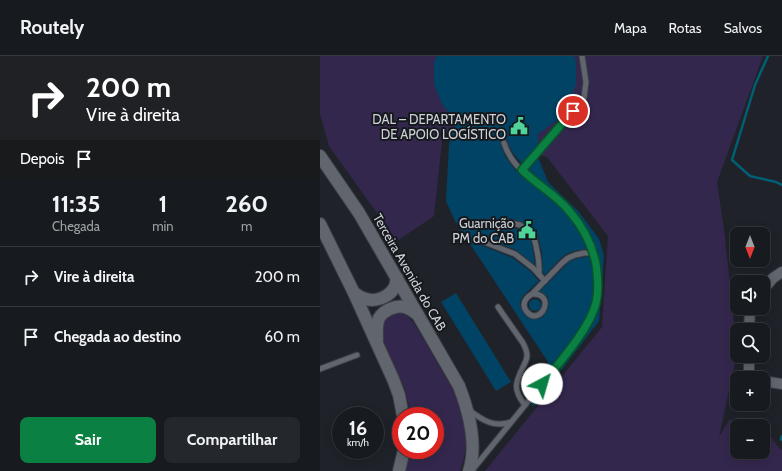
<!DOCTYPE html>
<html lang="pt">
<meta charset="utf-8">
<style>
body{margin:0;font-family:Cabin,sans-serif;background:#24272c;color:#f1f3f6;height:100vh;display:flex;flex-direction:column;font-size:15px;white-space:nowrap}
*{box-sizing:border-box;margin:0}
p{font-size:13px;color:#9ea1a4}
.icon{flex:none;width:22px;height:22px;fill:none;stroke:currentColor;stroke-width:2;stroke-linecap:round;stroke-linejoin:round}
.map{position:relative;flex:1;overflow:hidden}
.details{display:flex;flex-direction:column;background:#171a1f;width:320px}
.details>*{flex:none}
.banner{background:#202124;color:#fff;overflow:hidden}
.needle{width:26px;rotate:180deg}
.buttons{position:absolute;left:410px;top:171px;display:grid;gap:8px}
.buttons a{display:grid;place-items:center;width:40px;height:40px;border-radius:8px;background:#171a1f;box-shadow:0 2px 10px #0003,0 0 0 1px #36383d;font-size:20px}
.speed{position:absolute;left:12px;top:351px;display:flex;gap:8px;font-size:20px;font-weight:700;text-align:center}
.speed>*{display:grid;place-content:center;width:52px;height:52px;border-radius:50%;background:#171a1f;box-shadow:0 2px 10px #0003,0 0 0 1px #36383d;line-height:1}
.speed small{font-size:10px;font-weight:400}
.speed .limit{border:6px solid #d22;background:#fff;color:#111}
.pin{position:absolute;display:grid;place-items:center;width:34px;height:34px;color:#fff;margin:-17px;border:2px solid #fff;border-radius:50%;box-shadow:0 1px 4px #0007}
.me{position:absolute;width:44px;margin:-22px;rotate:39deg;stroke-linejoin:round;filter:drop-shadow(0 0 3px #0008)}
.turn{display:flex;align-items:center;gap:14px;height:84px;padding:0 20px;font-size:18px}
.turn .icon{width:52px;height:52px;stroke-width:2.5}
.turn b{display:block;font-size:28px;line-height:34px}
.then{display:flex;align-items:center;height:38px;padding:0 20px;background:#0003;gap:8px;font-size:15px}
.eta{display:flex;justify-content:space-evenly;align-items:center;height:68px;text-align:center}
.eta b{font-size:24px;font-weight:800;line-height:28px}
.action{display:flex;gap:8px;margin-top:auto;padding:8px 20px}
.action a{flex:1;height:46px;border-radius:8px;background:#0b8043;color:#fff;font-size:16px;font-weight:800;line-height:46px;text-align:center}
.action a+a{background:#24272c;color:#f1f3f6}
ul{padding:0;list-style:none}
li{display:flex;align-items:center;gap:12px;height:60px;padding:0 20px;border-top:1px solid #36383d}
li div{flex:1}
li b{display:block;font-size:15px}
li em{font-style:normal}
header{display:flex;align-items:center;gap:24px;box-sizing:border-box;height:56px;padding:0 20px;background:#171a1f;border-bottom:1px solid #36383d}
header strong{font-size:19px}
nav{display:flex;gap:22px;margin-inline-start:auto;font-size:14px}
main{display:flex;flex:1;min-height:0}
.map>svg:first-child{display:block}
</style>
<header>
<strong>Routely</strong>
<nav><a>Mapa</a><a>Rotas</a><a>Salvos</a></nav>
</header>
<main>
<section class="details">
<div class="banner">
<div class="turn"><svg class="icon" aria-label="right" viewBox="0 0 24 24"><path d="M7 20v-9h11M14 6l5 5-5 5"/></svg><div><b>200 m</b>Vire à direita</div></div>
<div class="then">Depois<svg class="icon" aria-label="arrive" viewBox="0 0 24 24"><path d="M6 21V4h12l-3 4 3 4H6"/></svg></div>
</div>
<div class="eta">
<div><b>11:35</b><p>Chegada</p></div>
<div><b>1</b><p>min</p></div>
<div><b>260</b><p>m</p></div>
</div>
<ul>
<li><svg class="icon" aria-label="right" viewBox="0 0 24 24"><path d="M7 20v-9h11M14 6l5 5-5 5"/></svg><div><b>Vire à direita</b></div><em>200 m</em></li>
<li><svg class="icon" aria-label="arrive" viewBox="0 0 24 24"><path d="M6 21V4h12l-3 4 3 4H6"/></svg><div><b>Chegada ao destino</b></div><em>60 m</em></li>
</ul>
<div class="action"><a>Sair</a><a>Compartilhar</a></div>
</section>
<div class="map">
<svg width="462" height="415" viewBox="0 0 462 415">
<rect width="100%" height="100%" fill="#1f2329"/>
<!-- green -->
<g fill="#34274e">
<path d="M 0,0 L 443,0 L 397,126 L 405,181 L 417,298 L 399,381 L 409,364 L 431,364 L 439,370 L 417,370 L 417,396 L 443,396 L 443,373 L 447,376 L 459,392 L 462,394 L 462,415 L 165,415 L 282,271 L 288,180 L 227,101 L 123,76 L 114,160 L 77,185 L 9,90 L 0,58 Z"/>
<path d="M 78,256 L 86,259 L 94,267 L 136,339 C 147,363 150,389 140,415 L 85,415 L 90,394 L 115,394 L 115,360 L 91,360 L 88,346 L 85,334 L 62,282 L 62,265 L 67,260 Z"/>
</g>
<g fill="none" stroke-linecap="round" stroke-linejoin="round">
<!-- stream -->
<g stroke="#005f74" stroke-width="2.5">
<path d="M 448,0 L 435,29 L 412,104 L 430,120 L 456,126 L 462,129"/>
<path d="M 462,380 L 461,383 L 462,384"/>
</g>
</g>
<!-- building -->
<g fill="#004364">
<path d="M 117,0 L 254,0 L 256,6 L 256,28 L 249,48 L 236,65 L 218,78 L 218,90 L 202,108 L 192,96 L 187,84 L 184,83 L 182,84 L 180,87 L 185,100 L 193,111 L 201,120 L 239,150 L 247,159 L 260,178 L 267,193 L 254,195 L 246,198 L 239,204 L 225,219 L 223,217 L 222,197 L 217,177 L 215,175 L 202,166 L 184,161 L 180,162 L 179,164 L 180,168 L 182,169 L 198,173 L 210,180 L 213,194 L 215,209 L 196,194 L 165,182 L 162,183 L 160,185 L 161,188 L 163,190 L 193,202 L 210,215 L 219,225 L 204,239 L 201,244 L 200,247 L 201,252 L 204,258 L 212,263 L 219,263 L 224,259 L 228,253 L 229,248 L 228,241 L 220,235 L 250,205 L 256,203 L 264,201 L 270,201 L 274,222 L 274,234 L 272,245 L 269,255 L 264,265 L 250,286 L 205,342 L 203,338 L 228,306 L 135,165 L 126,145 L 129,89 L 135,65 L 122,48 L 114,28 L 114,6 Z"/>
<path d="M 218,101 L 228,126 L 259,156 L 279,183 L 284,199 L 282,229 L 280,210 L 278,195 L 267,174 L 261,164 L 244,144 L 207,114 Z"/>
<path d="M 136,237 L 191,326 L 176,335 L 121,246 Z"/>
<path d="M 281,240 L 279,265 L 213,351 L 211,348 L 249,302 L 265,280 L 276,258 Z"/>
<circle cx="215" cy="249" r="6"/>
</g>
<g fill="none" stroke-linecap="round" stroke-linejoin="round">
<!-- service casing -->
<g stroke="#3c3f45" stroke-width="7">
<g id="service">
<path d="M 202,114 L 253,55 L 264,42 L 266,26 L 262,0"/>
<path d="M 183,165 L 200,169 L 213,178 C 217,192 220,204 219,218"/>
<path d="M 164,186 L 195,198 L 213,212 L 225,225"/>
<path d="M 212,238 C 237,237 221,271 207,256 C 201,249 205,242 212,238 L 242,207 L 248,202 L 255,199 L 264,197 L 274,197"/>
<path d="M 178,251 L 203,287 C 205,291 207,295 207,299 C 207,304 205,307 203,311 C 195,327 193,334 205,349"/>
<path d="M 0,313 L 37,299"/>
<path d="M 149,354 C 162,364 174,372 191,366"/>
<path d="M 154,412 C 177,384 200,355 223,327 C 240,306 270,273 276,246 C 283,214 271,181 250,156 C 230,131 194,120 184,87"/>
</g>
</g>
<!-- minor casing -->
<g stroke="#3c3f45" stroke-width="12">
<g id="minor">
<path d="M 443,234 L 453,222 L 462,216"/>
<path d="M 429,274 L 430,255 L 432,252"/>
<path d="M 429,300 L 429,320 L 431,322"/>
<path d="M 443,325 L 462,328"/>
</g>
</g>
<!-- secondary casing -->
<g stroke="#3c3f45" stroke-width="14">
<g id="secondary">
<path d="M 0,100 L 39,157 L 139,330 C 149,356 158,388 149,415"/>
<path d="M 0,168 L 34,237 L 73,323 L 79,339 L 83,360"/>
<path d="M 34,237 C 38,239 41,242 46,243 C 56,246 69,241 74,232 C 76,229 76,225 77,222"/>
<path d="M 57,284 C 57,278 56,268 59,262 C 64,254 76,249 84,251 C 90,252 94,256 98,259"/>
<path d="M 79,415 L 84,394"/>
</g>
</g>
<!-- service -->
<use href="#service" stroke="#61656d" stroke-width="5"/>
<!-- minor -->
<use href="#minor" stroke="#61656d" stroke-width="10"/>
<!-- secondary -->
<use href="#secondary" stroke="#61656d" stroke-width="12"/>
</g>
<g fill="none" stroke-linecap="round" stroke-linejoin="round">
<!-- route casing -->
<g stroke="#07532c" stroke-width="10">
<path id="route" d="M 222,328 C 239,307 269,274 276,247 C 279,234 278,221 276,208 C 272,189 263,171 250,156 C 237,139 217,129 202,114 L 253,55"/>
</g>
<!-- route -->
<use href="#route" stroke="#0b8043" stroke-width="7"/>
</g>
<!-- icons -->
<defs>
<g id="civic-bare" transform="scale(1.38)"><path d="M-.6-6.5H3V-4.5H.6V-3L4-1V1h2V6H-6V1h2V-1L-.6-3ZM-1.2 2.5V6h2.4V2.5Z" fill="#50d398" stroke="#161a1f" stroke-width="2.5" paint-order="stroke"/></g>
</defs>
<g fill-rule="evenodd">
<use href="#civic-bare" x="199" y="70"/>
<use href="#civic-bare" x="207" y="174"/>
</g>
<g text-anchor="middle" stroke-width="4" stroke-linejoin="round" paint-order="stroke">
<!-- poi labels -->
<g font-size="13" fill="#ced1d5" stroke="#161a1f" text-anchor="end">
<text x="186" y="68">DAL – DEPARTAMENTO<tspan x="186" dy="15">DE APOIO LOGÍSTICO</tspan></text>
<text x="194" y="172">Guarnição<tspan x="194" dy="15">PM do CAB</tspan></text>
</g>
<!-- street labels -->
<g font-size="13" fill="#ced1d5" stroke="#161a1f">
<text transform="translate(90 216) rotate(60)" y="5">Terceira Avenida do CAB</text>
</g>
</g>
</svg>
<div class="buttons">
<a><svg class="needle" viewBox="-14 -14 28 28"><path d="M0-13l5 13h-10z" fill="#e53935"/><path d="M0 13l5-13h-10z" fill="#9ea1a4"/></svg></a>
<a><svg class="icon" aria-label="sound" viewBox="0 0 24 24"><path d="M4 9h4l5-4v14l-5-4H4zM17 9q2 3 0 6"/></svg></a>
<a><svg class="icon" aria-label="search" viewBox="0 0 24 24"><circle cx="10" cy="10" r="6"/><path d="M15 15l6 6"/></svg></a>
<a>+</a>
<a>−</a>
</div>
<div class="speed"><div>16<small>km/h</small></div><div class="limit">20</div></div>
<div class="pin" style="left:253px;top:55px;background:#d93025"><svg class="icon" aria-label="arrive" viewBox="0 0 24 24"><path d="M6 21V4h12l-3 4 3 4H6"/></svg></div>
<svg class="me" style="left:222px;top:328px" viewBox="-20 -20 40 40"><circle r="19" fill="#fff"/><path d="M0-13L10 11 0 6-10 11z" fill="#0b8043"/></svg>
</div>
</main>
